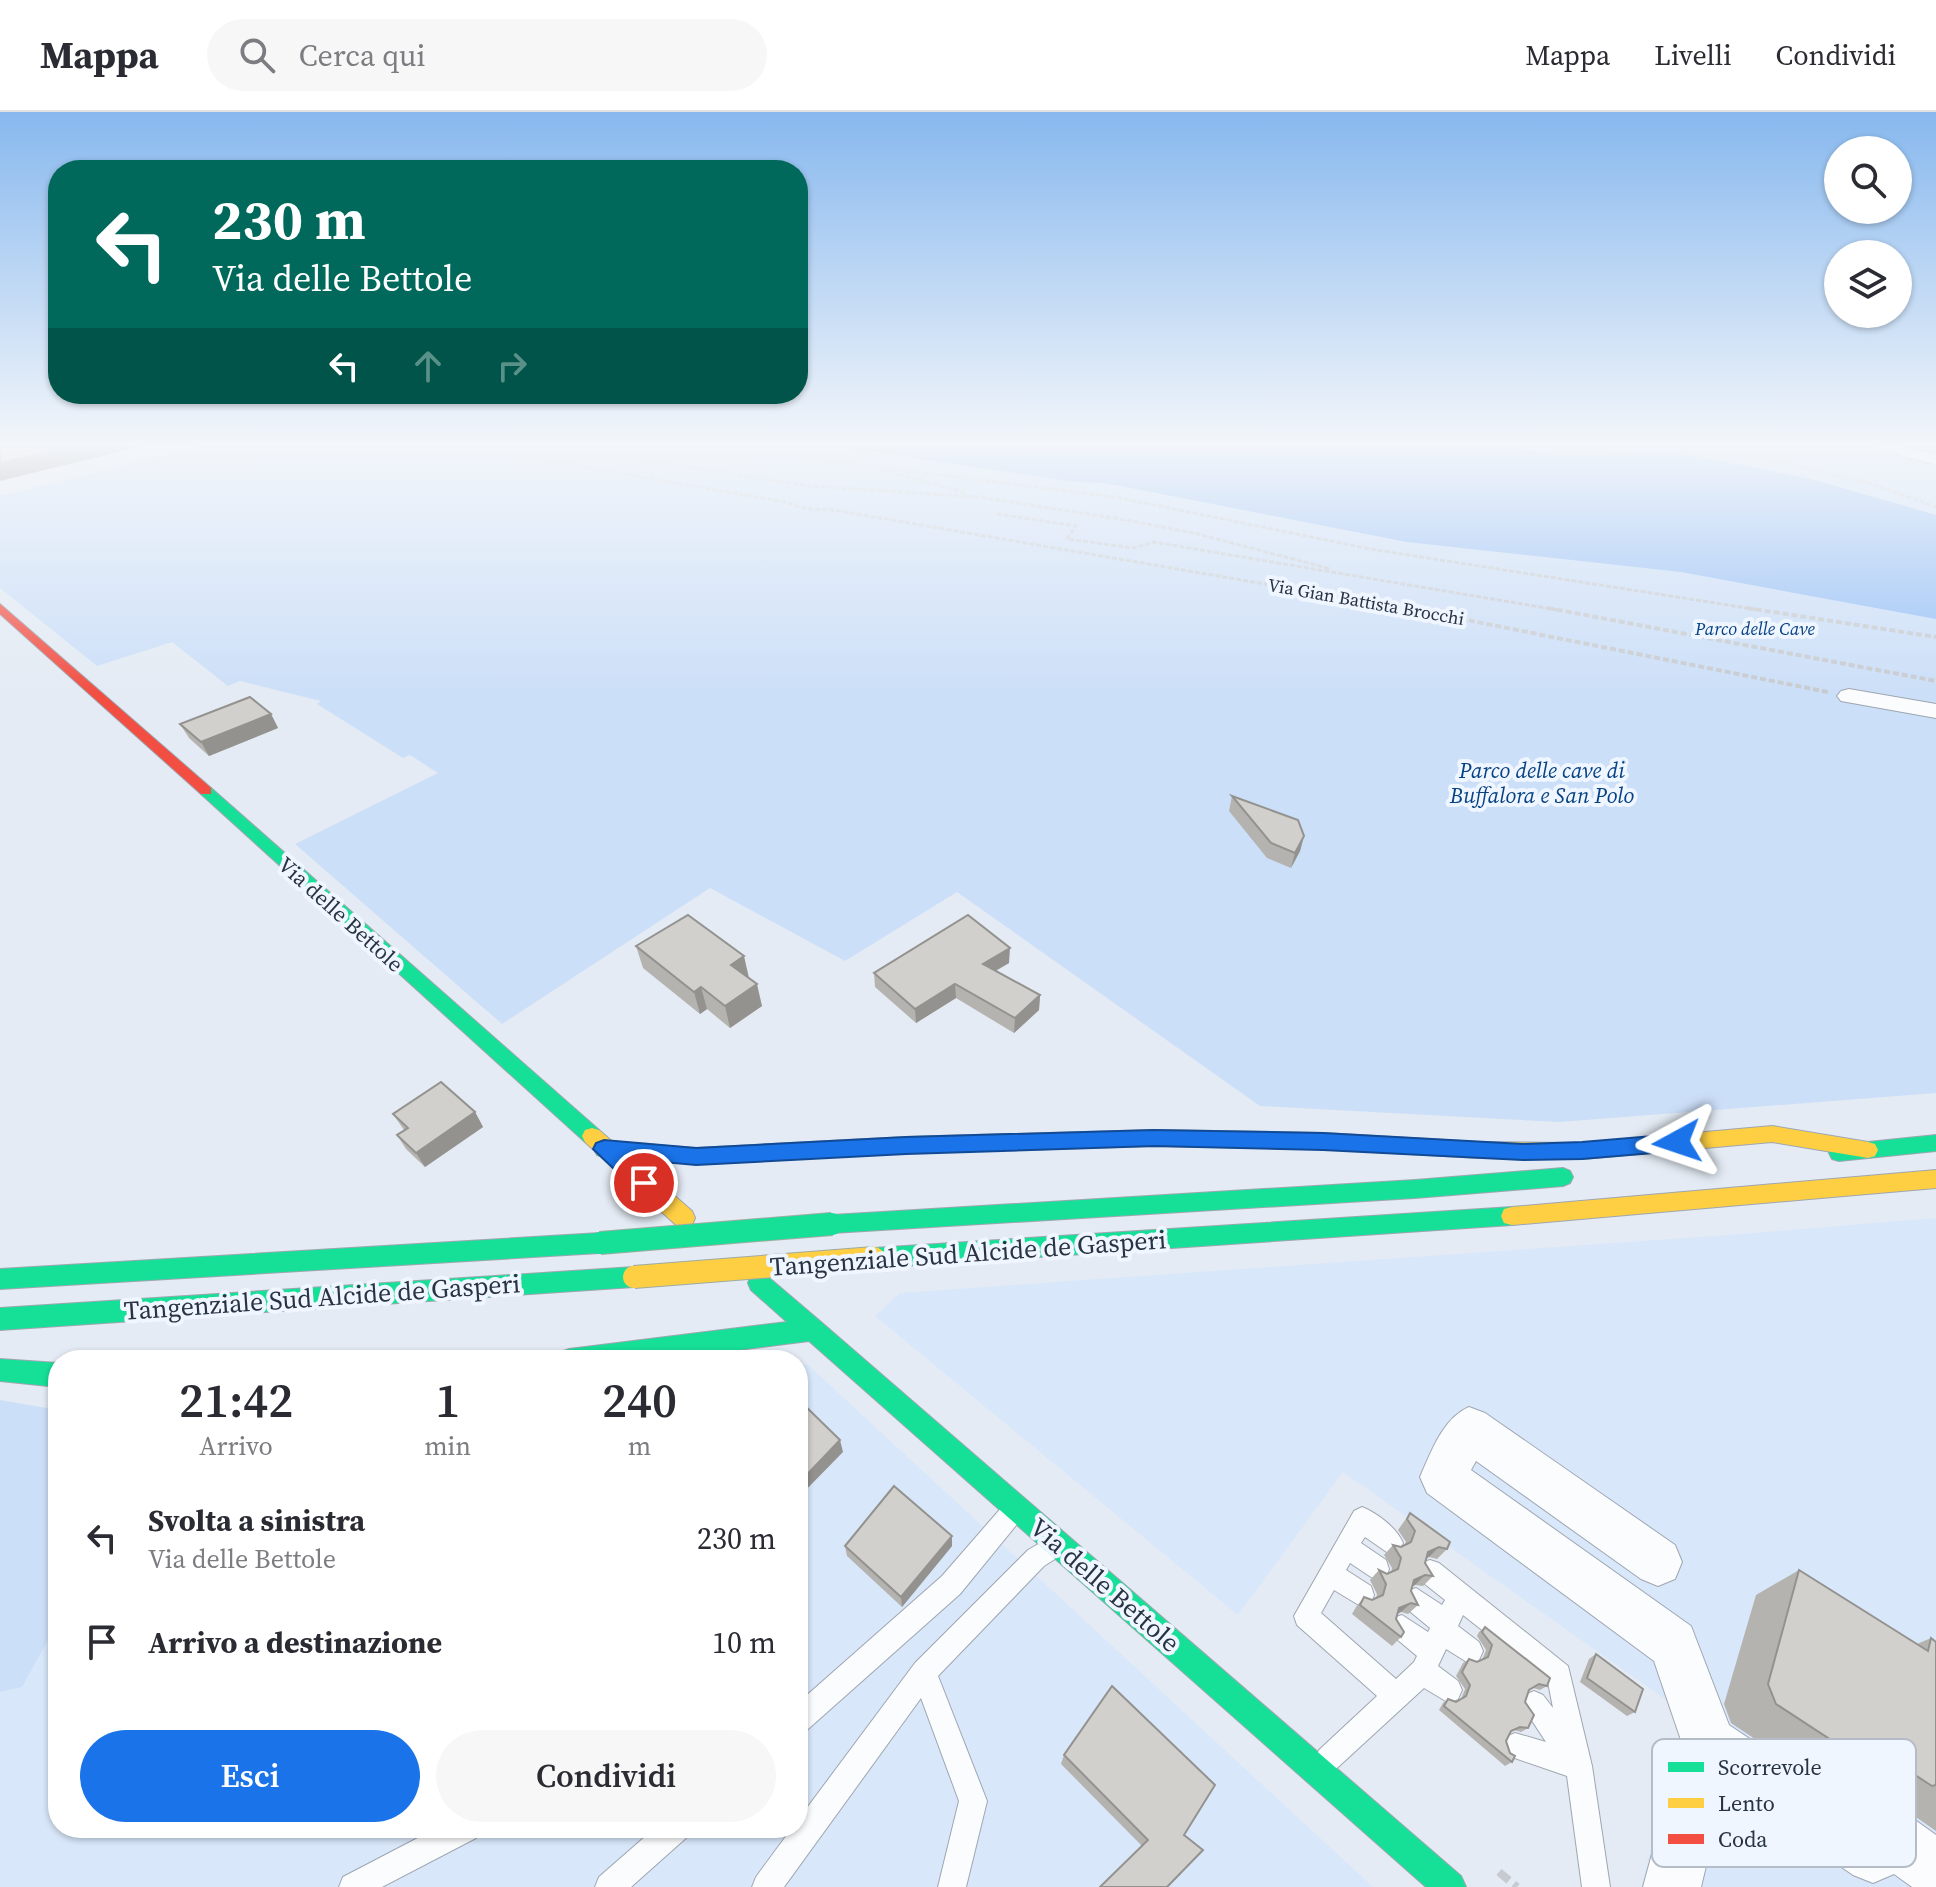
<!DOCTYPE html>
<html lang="it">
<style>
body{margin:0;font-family:"Source Serif 4",serif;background:#f7f7f7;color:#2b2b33;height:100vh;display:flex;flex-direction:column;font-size:30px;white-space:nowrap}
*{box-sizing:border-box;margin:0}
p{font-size:26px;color:#7c7c81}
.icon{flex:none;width:44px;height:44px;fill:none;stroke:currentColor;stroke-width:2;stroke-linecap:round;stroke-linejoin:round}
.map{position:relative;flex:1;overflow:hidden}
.panel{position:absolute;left:48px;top:1238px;width:760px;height:488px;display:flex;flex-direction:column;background:#fff;border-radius:32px;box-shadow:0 2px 6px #0004}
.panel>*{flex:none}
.banner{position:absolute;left:48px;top:48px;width:760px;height:244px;border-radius:32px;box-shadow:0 2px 6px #0004;background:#00695c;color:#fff;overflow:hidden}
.controls{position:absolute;left:1824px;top:24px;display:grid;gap:16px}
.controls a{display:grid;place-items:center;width:88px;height:88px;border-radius:50%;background:#fff;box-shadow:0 2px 6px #0004;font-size:40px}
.pin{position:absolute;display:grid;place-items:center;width:68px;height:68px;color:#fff;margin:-34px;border:4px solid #fff;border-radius:50%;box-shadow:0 2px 8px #0007}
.me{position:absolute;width:88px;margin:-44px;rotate:265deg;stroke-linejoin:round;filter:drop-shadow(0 0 6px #0008)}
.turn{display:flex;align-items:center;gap:28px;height:168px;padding:0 32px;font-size:36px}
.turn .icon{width:104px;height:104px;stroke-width:2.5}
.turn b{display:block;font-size:56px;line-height:68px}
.lanes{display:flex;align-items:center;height:76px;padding:0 32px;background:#0003;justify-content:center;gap:40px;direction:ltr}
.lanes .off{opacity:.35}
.eta{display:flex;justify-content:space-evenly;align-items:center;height:136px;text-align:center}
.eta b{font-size:48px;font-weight:600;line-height:56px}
.cta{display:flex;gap:16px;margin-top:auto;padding:16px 32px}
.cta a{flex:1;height:92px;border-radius:48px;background:#1a73e8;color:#fff;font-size:32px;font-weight:600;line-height:92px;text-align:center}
.cta a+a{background:#f7f7f7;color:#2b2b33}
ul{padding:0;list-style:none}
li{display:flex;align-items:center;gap:24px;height:104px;padding:0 32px}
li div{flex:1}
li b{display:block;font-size:30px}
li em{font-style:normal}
header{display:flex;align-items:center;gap:48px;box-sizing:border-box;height:112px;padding:0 40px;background:#fff;border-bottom:2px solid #e1e1e2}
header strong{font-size:38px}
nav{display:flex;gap:44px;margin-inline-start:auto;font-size:28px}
.search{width:560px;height:72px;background:#f7f7f7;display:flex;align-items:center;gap:20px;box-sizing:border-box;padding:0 28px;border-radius:44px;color:#7c7c81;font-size:30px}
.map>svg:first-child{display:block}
</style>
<header>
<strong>Mappa</strong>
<div class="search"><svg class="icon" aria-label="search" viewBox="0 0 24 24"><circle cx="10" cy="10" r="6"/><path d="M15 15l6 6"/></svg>Cerca qui</div>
<nav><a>Mappa</a><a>Livelli</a><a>Condividi</a></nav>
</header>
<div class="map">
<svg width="1936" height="1775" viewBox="0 0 1936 1775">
<rect width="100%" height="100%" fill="#e4ebf4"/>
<!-- built -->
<g fill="#d8e7fa">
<path d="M 1936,1106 L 1936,1775 L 1641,1775 L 1686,1602 L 1343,1360 L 1238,1503 L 875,1204 L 900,1181 L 1742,1122 Z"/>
<path d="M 807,1252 L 1373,1775 L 0,1775 L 0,1580 L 22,1575 L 58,1510 L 58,1716 L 798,1716 L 798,1253 Z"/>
</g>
<!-- green -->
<g fill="#ccdff8">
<path d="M 201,334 L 1936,334 L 1936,981 L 1559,1010 L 1260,994 L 957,780 L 845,849 L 710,776 L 502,912 L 295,732 L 438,661 L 410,643 L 403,646 L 317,592 L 321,589 L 240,569 L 228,574 L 172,530 L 97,554 L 0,476 L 0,384 Z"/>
<path d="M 0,1288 L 58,1298 L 58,1510 L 22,1575 L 0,1580 Z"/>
</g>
<!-- water -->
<path fill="#95bff6" d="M 834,334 L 1492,334 L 1562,343 L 1666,340 L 1696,344 L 1815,368 L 1936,403 L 1936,507 L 1681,460 L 1407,430 L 1105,371 L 1075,370 Z"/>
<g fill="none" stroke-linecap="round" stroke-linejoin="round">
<!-- lane casing -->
<g stroke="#9ea6b1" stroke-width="2">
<g id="lane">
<path d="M 1010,1391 L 1018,1395 L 1022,1403 L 1018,1411 L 960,1482 L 807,1618 L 798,1622 L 798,1591 L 942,1464 L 1002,1395 Z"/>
<path d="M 1362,1395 C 1377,1401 1397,1416 1403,1431 L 1399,1439 L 1391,1443 L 1365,1425 L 1361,1431 L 1386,1448 L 1389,1457 L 1386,1466 L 1377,1469 L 1350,1451 L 1346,1458 L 1371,1474 L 1374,1483 L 1371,1492 L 1362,1495 L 1334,1478 L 1321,1501 L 1396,1567 L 1414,1550 L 1417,1544 L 1393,1524 L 1390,1515 L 1393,1506 L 1402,1503 L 1428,1520 L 1430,1516 L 1407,1497 L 1404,1488 L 1407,1479 L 1416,1476 L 1442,1493 L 1445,1488 L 1421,1469 L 1418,1460 L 1421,1451 L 1430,1448 L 1439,1451 L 1568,1554 L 1592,1654 L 1610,1775 L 1582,1775 L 1567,1664 L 1506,1643 L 1502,1634 L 1506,1625 L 1515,1621 L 1546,1630 L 1521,1592 L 1525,1583 L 1534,1579 L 1543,1583 L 1553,1596 L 1548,1570 L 1463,1503 L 1458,1514 L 1479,1530 L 1483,1539 L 1479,1548 L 1470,1552 L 1446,1537 L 1438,1554 L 1458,1569 L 1462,1578 L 1458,1587 L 1449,1591 L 1424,1576 L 1337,1656 L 1328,1660 L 1319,1656 L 1315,1647 L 1319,1638 L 1377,1584 L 1297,1513 L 1294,1504 L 1354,1399 Z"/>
<path d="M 1047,1427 L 1055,1431 L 1059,1439 L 1055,1447 L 1044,1454 L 938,1564 L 987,1689 L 966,1775 L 938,1775 L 959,1689 L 921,1586 L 784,1775 L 752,1775 L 756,1765 L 792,1716 L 798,1716 L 798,1708 L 915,1551 L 1028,1438 Z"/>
<path d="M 437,1716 L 480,1716 L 476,1726 L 382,1775 L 339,1775 L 343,1765 Z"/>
<path d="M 655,1716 L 690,1716 L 686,1726 L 631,1775 L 595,1775 L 599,1765 Z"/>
</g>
</g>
<!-- street casing -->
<g stroke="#9ea6b1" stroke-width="2">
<g id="street">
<path d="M 1876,334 L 1901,334 L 1936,343 L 1936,353 L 1878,337 Z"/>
<path d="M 1849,577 L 1936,592 L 1936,606 L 1841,589 L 1837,584 L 1841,579 Z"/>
<path d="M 1469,1295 L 1485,1301 L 1675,1433 L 1682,1450 L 1675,1467 L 1658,1474 L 1641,1467 L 1476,1349 L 1471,1358 L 1691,1514 L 1729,1613 L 1860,1701 L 1881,1690 L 1901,1698 L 1936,1723 L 1936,1775 L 1912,1775 L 1894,1762 L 1873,1771 L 1853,1763 L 1725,1674 L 1701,1775 L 1643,1775 L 1682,1631 L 1654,1549 L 1427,1381 L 1420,1365 C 1431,1340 1443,1306 1469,1295 Z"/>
</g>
</g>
<!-- fast casing -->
<g stroke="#9ea6b1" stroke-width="2">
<g id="fast">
<path d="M 206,675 L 211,676 L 599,1018 L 602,1024 L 599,1030 L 592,1032 L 585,1030 L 201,682 L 199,679 Z"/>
<path d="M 1154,1018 L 1323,1021 L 1479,1030 L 1486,1032 L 1489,1038 L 1486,1044 L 1479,1046 L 1323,1037 L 1154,1034 L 906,1041 L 696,1052 L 604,1045 L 597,1043 L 594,1037 L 597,1031 L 604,1029 L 696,1036 L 906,1025 Z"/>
<path d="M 1936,1023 L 1936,1039 L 1839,1049 L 1832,1047 L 1829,1041 L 1832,1035 L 1839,1033 Z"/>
<path d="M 1563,1056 L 1570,1059 L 1573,1065 L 1570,1071 L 1563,1074 L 1415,1086 L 832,1121 L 824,1119 L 821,1112 L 824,1105 L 832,1103 L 1415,1068 Z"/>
<path d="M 1512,1095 L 1520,1097 L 1523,1104 L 1520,1111 L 1512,1113 L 874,1156 L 866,1153 L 863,1146 L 866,1139 L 874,1136 Z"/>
<path d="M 600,1121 L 608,1124 L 611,1131 L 608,1138 L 600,1141 L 0,1177 L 0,1157 Z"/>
<path d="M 634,1155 L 642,1158 L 645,1165 L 642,1172 L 634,1175 L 0,1218 L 0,1196 Z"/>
<path d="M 759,1161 L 767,1164 L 821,1210 L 1461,1764 L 1466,1775 L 1426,1775 L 809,1229 L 660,1248 L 557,1248 L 561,1240 L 569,1237 L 787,1210 L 751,1178 L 748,1171 L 751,1164 Z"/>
<path d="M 0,1247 L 58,1251 L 58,1275 L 0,1269 Z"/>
</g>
</g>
<!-- slow casing -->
<g stroke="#9ea6b1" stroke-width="2">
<g id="slow">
<path d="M 1772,1014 L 1868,1030 L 1875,1032 L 1878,1038 L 1875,1044 L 1868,1046 L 1772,1030 L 1582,1047 L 1479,1046 L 1472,1044 L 1469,1038 L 1472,1032 L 1479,1030 L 1582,1031 Z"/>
<path d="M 592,1016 L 599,1018 L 692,1099 L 695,1106 L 692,1113 L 684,1115 L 676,1113 L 585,1030 L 582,1024 L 585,1018 Z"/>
<path d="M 1936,1058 L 1936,1076 L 1512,1113 L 1504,1111 L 1501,1104 L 1504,1097 L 1512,1095 Z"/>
</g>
</g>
<!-- jam casing -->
<g stroke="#9ea6b1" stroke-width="2">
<path id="jam" d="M 0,492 L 211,676 L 211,682 L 201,682 L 0,502 Z"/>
</g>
<!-- path-far2 -->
<g stroke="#c7cbcf" stroke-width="3" stroke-dasharray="5 2" stroke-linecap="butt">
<path d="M 464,334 L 785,390 L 807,397 L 833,398 L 1417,498"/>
<path d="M 551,334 L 810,374 L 978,385 L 1127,408 L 1198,422 L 1331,457"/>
<path d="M 726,334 L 724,336 L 1115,385 L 1370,437 L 1760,498"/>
<path d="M 810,334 L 858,349"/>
<path d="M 1710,334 L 1872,372 L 1936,395"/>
<path d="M 1827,334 L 1866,344"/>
<path d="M 879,357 L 966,381"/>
<path d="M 997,402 L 1076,414 L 1067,427 L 1134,436 L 1153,430 L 1558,498"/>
</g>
<!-- path-far1 -->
<g stroke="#c7cbcf" stroke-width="4" stroke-dasharray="6 3" stroke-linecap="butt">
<path d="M 1407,496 L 1828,580"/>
<path d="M 1548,496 L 1936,569"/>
<path d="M 1747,496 L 1936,525"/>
</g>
<!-- path -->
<path stroke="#c7cbcf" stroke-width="8" stroke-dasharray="13 6" stroke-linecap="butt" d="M 1499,1760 L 1517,1775"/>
<!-- lane -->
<use href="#lane" fill="#fbfcfd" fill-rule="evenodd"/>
<!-- street -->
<use href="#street" fill="#fbfcfd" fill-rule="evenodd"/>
<!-- fast -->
<use href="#fast" fill="#16e098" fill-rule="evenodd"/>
<!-- slow -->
<use href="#slow" fill="#ffcf43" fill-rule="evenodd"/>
<!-- jam -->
<use href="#jam" fill="#f24e42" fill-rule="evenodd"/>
<!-- fast-bridge casing -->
<g stroke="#9eaba2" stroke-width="24" stroke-linecap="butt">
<path id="fast-bridge" d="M 600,1131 L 832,1112"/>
</g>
<!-- slow-bridge casing -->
<g stroke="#9eaba2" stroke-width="24" stroke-linecap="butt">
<path id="slow-bridge" d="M 634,1165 L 874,1146"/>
</g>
<!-- fast-bridge -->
<use href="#fast-bridge" stroke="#16e098" stroke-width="22"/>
<!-- slow-bridge -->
<use href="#slow-bridge" stroke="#ffcf43" stroke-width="22"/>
</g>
<!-- wall -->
<g fill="#b5b3af">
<path d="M 271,602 L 278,616 L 209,644 L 189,626 L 180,612 Z"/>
<path d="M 1232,684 L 1304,724 L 1300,739 L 1291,756 L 1267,746 L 1229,699 Z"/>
<path d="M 636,834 L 749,866 L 762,894 L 730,916 L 707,897 L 700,902 L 643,856 Z"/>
<path d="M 1009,851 L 996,859 L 1040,883 L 1039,898 L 1014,921 L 956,886 L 916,911 L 875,875 L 874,861 Z"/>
<path d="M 475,1000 L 483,1015 L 425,1055 L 406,1037 L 397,1023 L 404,1018 L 393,1002 Z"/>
<path d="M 1410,1401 L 1447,1437 L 1437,1447 L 1429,1445 L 1426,1447 L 1425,1451 L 1433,1464 L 1423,1474 L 1415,1473 L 1412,1475 L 1411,1479 L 1418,1493 L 1408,1502 L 1401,1500 L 1398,1502 L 1396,1507 L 1401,1525 L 1392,1534 L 1352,1502 L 1356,1495 L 1364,1485 L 1372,1488 L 1376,1487 L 1377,1482 L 1370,1468 L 1379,1458 L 1387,1462 L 1391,1460 L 1392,1456 L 1384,1443 L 1393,1433 L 1401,1435 L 1404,1434 L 1406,1430 L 1398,1418 Z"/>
<path d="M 845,1434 L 952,1434 L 902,1495 L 847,1444 Z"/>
<path d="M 1799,1458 L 1917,1532 L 1931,1526 L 1936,1530 L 1936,1719 L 1903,1696 L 1884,1688 L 1857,1695 L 1731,1611 L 1724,1592 L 1756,1483 Z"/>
<path d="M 1485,1515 L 1547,1574 L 1540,1578 L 1533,1576 L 1528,1579 L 1525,1590 L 1528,1616 L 1521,1620 L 1514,1618 L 1511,1620 L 1506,1629 L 1512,1650 L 1505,1654 L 1439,1598 L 1443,1591 L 1448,1587 L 1456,1590 L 1461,1587 L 1465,1577 L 1456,1564 L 1463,1551 L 1469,1547 L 1477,1550 L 1482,1548 L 1486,1538 L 1477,1524 L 1479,1520 Z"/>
<path d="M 1596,1542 L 1635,1600 L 1627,1604 L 1580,1570 L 1589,1547 Z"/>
<path d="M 1064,1643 L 1184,1723 L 1142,1734 L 1061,1652 Z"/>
</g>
<!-- shaded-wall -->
<g fill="#93928f">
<path d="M 72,334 L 143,334 L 0,369 L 0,351 Z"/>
<path d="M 271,602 L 278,616 L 209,644 L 201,630 Z"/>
<path d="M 1304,724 L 1300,739 L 1291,756 L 1295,741 Z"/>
<path d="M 1010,836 L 1009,851 L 982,866 L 983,852 Z"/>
<path d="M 744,844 L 749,866 L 731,853 Z"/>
<path d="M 757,872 L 762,894 L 730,916 L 725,894 Z"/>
<path d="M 955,872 L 956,886 L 916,911 L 915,897 Z"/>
<path d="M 701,875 L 707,897 L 700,902 L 694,880 Z"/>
<path d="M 1040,883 L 1039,898 L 1014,921 L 1015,906 Z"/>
<path d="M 475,1000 L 483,1015 L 425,1055 L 416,1041 Z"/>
<path d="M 840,1328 L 843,1340 L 798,1386 L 798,1372 Z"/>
<path d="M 952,1424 L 952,1434 L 902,1495 L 901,1485 Z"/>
<path d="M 1439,1435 L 1429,1445 L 1418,1450 L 1428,1440 Z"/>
<path d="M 1425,1463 L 1415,1473 L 1404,1478 L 1414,1468 Z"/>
<path d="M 1411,1491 L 1401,1500 L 1390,1505 L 1399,1496 Z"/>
</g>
<!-- building -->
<g fill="#d2d0cc" stroke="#93928f" stroke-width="2">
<path d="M 0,334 L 72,334 L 0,351 Z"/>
<path d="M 250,585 L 271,602 L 201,630 L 180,612 Z"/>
<path d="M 1232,684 L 1298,708 L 1304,724 L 1295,741 L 1271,731 Z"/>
<path d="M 688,803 L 744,844 L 731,853 L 757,872 L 725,894 L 701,875 L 694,880 L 636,834 Z"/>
<path d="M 968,803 L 1010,836 L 983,852 L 1040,883 L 1015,906 L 955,872 L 915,897 L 874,861 Z"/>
<path d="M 441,970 L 475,1000 L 416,1041 L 397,1023 L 408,1016 L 393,1002 Z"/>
<path d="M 798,1287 L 840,1328 L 798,1372 Z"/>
<path d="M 894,1374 L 952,1424 L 901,1485 L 845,1434 Z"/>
<path d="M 1410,1401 L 1450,1430 L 1447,1437 L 1439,1435 L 1428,1440 L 1425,1451 L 1433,1464 L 1425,1463 L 1414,1468 L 1411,1479 L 1418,1493 L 1411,1491 L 1399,1496 L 1396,1507 L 1404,1520 L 1401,1525 L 1360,1493 L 1364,1485 L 1372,1488 L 1383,1483 L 1386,1472 L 1379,1458 L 1387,1462 L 1398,1457 L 1401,1446 L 1393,1433 L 1401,1435 L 1411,1430 L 1415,1419 L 1407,1407 Z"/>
<path d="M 1799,1458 L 1928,1539 L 1931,1526 L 1936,1530 L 1936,1673 L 1932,1674 L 1915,1663 L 1912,1681 L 1776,1592 L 1768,1572 Z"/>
<path d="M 1485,1515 L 1550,1566 L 1547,1574 L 1539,1572 L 1529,1578 L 1525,1590 L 1534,1603 L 1528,1616 L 1520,1615 L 1511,1619 L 1506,1629 L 1510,1641 L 1515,1644 L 1512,1650 L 1444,1594 L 1448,1587 L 1456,1590 L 1466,1584 L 1470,1573 L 1462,1560 L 1469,1547 L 1477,1550 L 1488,1545 L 1492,1533 L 1482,1520 Z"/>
<path d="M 1596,1542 L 1643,1577 L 1635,1600 L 1587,1566 Z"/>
<path d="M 1112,1574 L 1215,1673 L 1184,1723 L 1203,1738 L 1167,1775 L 1100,1775 L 1148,1728 L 1064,1643 Z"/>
</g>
<!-- sky -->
<linearGradient id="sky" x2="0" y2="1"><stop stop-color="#87b8ee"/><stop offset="0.57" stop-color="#f3f6fa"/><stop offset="1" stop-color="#f3f6fa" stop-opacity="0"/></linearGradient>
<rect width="1936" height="582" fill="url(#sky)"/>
<!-- route -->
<path fill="#1a73e8" stroke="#114b97" stroke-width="2" d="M 1154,1018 L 1323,1021 L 1523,1032 L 1582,1030 L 1677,1022 L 1684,1025 L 1687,1030 L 1684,1036 L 1677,1039 L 1582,1047 L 1523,1048 L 1323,1038 L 1154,1034 L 906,1042 L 696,1053 L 630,1047 L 654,1071 L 651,1078 L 644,1080 L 636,1078 L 593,1037 L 596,1031 L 604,1028 L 696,1036 L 906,1025 Z"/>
<g text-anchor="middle" stroke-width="8" stroke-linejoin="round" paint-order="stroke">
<!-- far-street labels -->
<g font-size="18" fill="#283443" stroke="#f0f6ff">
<text transform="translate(1366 490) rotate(10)" y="6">Via Gian Battista Brocchi</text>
</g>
<!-- far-park labels -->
<g font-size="18" font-style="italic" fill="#074285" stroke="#f0f6ff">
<text x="1755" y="523">Parco delle Cave</text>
</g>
<!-- park labels -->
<g font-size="22" font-style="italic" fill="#074285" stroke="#f0f6ff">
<text x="1542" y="666">Parco delle cave di<tspan x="1542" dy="25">Buffalora e San Polo</tspan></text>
</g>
<!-- street labels -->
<g font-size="22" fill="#283443" stroke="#f0f6ff">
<text transform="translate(341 802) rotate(42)" y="8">Via delle Bettole</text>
</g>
<!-- near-street labels -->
<g font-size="26" fill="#283443" stroke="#f0f6ff">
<text transform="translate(968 1141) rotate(-4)" y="9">Tangenziale Sud Alcide de Gasperi</text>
<text transform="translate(322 1185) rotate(-4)" y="9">Tangenziale Sud Alcide de Gasperi</text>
<text transform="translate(1105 1473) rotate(41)" y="9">Via delle Bettole</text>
</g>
</g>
<!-- legend -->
<rect x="1652" y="1627" width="264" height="128" rx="12" fill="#f0f6ff" stroke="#b4bcc7" stroke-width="2"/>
<rect x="1668" y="1650" width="36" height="10" fill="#16e098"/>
<rect x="1668" y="1686" width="36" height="10" fill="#ffcf43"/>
<rect x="1668" y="1722" width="36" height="10" fill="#f24e42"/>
<g font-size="22" fill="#283443">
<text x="1718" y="1663">Scorrevole</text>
<text x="1718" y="1699">Lento</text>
<text x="1718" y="1735">Coda</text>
</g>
</svg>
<div class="controls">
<a><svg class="icon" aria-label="search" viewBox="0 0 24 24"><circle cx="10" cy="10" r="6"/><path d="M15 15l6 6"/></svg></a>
<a><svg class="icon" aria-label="layers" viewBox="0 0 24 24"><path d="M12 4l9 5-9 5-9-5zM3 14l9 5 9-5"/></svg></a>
</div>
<div class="pin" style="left:644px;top:1071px;background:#d93025"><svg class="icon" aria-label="arrive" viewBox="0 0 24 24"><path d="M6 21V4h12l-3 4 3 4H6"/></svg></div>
<svg class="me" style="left:1677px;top:1030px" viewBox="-20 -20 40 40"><path d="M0-17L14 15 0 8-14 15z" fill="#1a73e8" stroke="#fff" stroke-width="4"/></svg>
<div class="banner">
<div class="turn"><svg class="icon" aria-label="left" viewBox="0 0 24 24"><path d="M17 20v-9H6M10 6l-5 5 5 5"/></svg><div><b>230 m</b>Via delle Bettole</div></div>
<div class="lanes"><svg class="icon" aria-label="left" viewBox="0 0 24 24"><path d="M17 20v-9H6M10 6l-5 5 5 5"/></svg><svg class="icon off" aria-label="ahead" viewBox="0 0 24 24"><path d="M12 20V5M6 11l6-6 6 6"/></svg><svg class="icon off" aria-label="right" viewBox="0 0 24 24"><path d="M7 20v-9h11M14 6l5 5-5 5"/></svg></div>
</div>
<section class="panel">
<div class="eta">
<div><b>21:42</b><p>Arrivo</p></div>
<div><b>1</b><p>min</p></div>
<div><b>240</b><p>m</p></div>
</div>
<ul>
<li><svg class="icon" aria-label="left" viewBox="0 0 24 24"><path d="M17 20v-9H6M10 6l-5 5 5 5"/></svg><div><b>Svolta a sinistra</b><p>Via delle Bettole</p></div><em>230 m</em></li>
<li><svg class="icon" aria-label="arrive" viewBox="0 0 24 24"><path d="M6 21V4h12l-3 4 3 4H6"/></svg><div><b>Arrivo a destinazione</b></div><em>10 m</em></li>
</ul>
<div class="cta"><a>Esci</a><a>Condividi</a></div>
</section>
</div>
